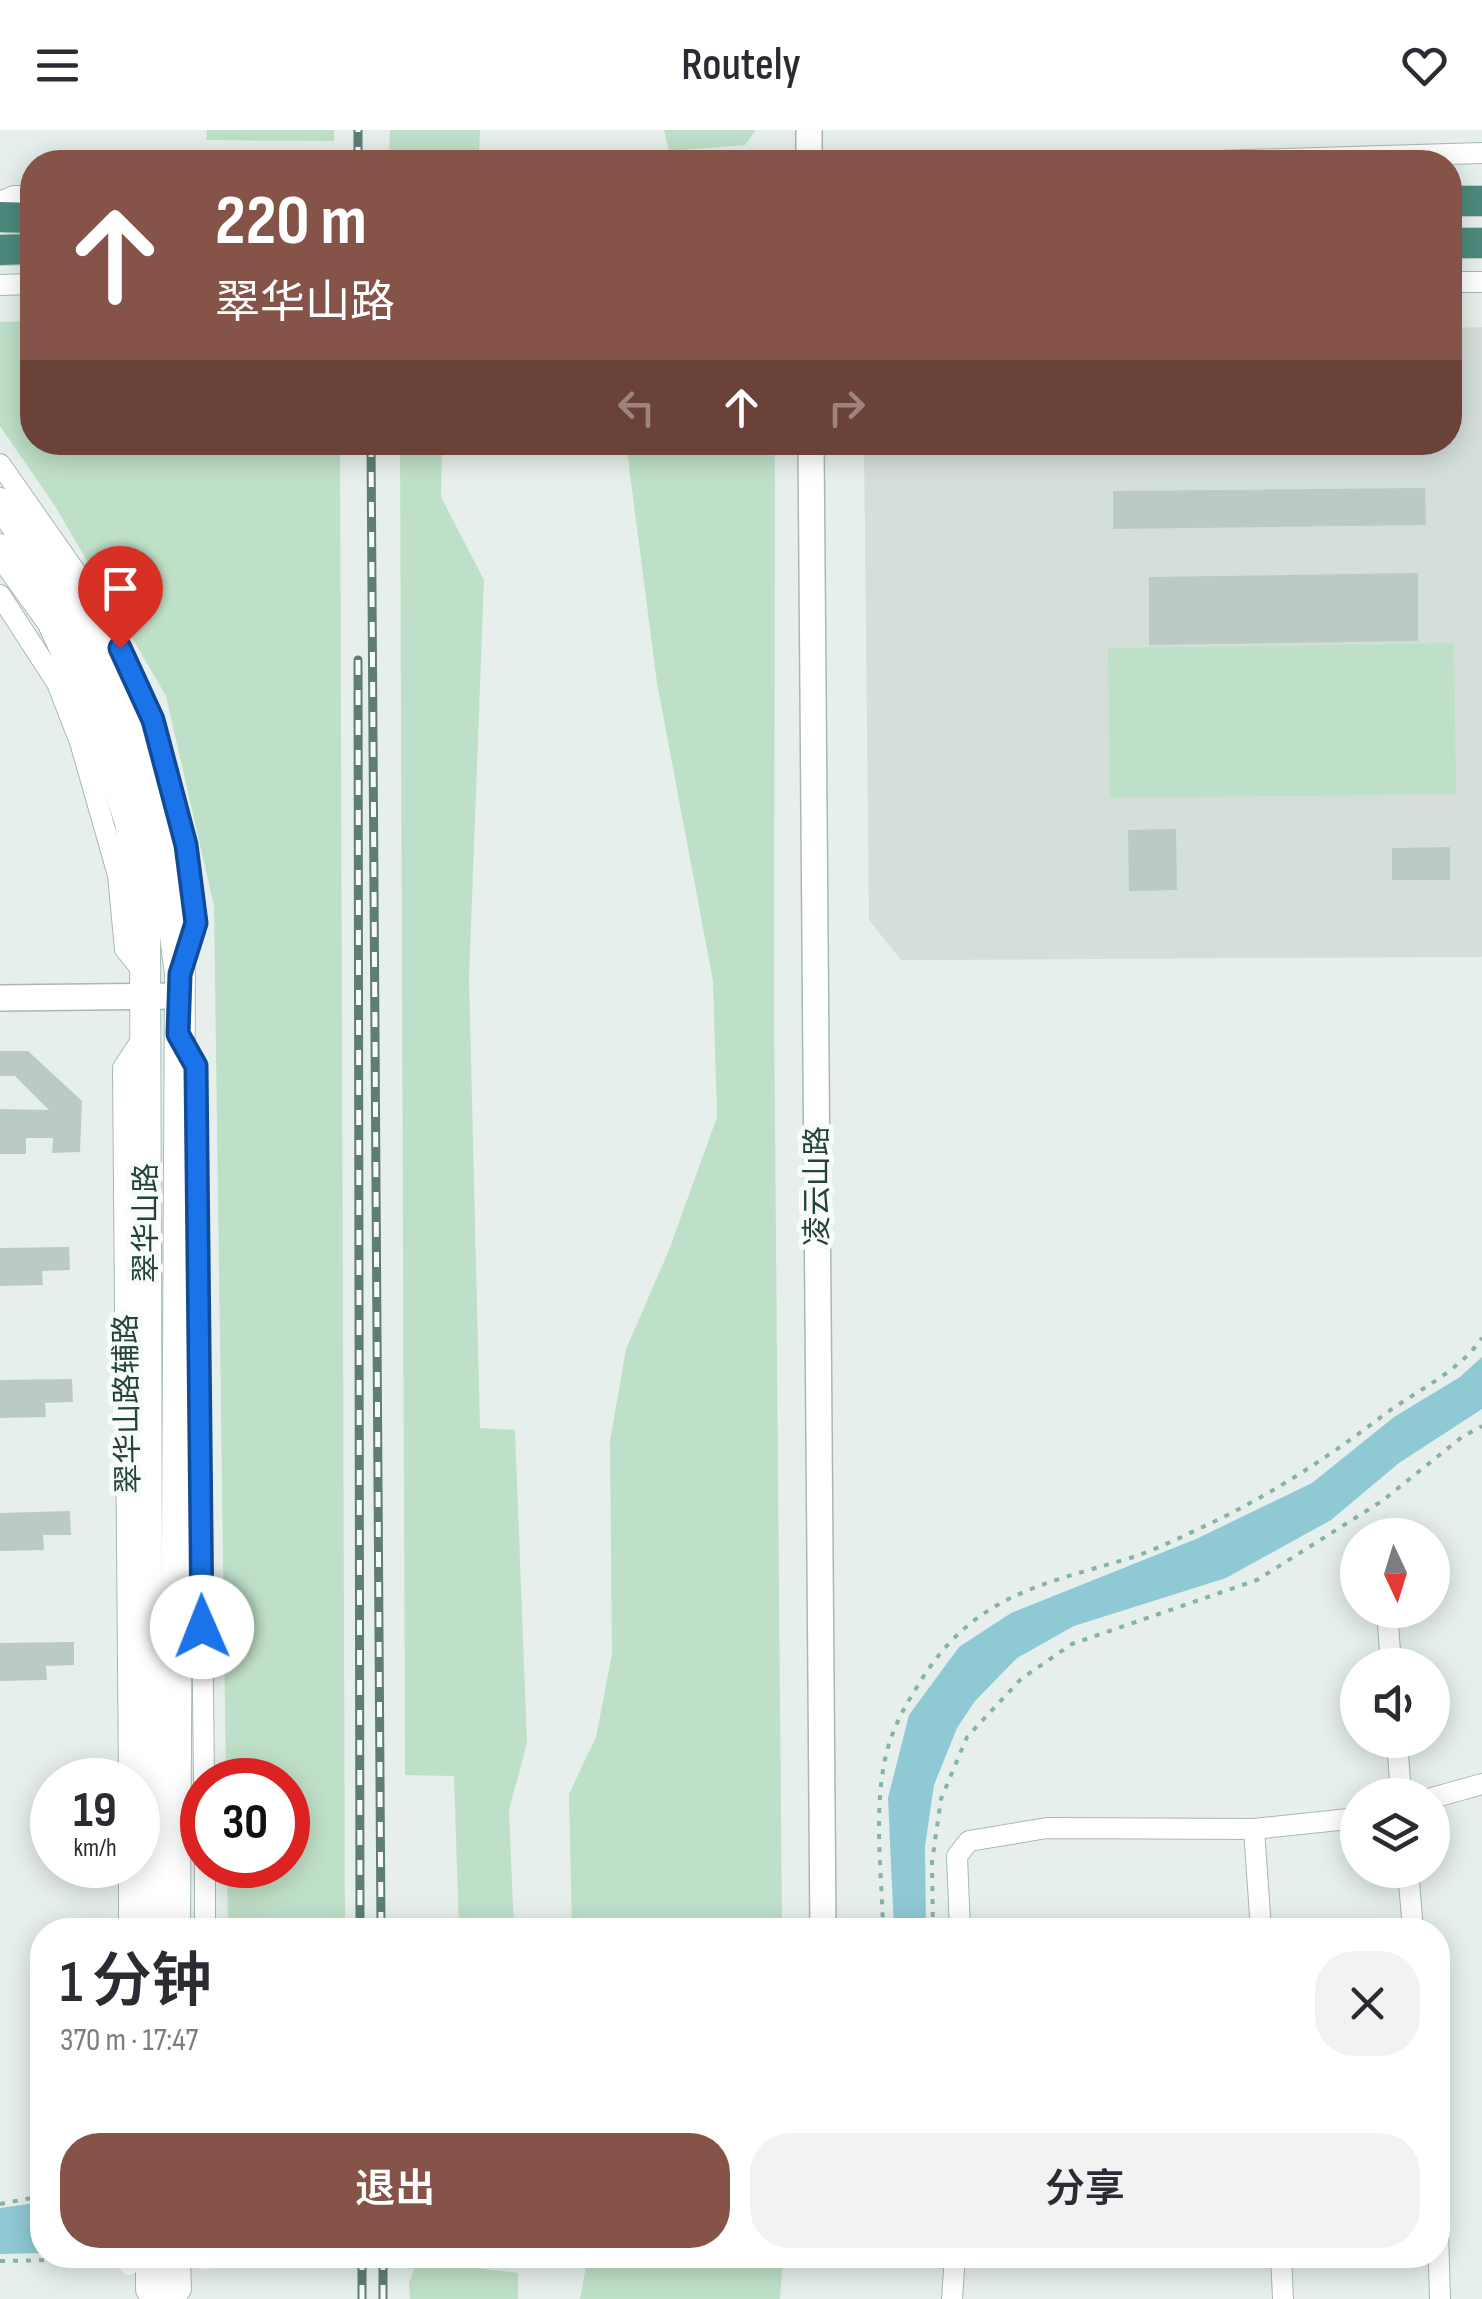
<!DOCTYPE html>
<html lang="zh">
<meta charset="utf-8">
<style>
body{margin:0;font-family:"Sofia Sans Condensed","Noto Sans SC",sans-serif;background:#f2f2f3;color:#2b2b33;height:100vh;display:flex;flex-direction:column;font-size:38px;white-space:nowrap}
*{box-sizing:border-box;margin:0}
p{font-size:32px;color:#7c7c81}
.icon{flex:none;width:55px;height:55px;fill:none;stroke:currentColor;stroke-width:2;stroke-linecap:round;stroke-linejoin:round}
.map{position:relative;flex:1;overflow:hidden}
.panel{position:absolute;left:30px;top:1788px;width:1420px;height:350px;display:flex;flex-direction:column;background:#fff;border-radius:40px;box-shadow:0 5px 25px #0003}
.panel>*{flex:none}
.guide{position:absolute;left:20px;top:20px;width:1442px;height:305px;border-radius:40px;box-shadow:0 5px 25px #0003;background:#855347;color:#fff;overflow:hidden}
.needle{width:65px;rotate:176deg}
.fabs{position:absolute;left:1340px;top:1388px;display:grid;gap:20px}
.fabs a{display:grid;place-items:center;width:110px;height:110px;border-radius:50%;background:#fff;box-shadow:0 5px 25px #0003;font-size:50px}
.speed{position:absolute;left:30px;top:1628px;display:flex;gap:20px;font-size:50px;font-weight:700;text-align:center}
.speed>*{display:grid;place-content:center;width:130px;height:130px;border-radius:50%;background:#fff;box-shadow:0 5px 25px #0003;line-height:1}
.speed small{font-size:25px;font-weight:400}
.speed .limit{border:15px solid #d22;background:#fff;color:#111}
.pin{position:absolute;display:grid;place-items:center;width:85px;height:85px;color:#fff;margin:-102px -42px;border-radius:50% 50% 50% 0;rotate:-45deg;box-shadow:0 0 10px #0007}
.pin .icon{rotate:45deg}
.me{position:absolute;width:110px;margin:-55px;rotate:359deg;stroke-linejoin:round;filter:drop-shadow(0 0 8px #0008)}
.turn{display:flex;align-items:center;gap:35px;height:210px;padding:0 30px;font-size:45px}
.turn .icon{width:130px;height:130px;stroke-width:2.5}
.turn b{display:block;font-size:70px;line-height:85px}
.lanes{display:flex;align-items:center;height:95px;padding:0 30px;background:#0003;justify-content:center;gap:50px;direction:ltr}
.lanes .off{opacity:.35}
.round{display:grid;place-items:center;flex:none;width:105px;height:105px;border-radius:40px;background:#f2f2f3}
.summary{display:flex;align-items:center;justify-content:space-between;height:170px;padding:0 30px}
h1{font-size:60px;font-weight:600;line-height:75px}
.button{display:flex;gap:20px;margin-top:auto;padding:20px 30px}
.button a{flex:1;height:115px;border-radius:40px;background:#855347;color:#fff;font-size:40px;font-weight:600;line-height:115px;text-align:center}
.button a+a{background:#f2f2f3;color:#2b2b33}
header{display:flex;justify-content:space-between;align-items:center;height:130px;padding:0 30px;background:#fff;font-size:45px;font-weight:600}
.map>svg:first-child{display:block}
</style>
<header><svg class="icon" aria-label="menu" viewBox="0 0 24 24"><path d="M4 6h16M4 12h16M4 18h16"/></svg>Routely<svg class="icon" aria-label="heart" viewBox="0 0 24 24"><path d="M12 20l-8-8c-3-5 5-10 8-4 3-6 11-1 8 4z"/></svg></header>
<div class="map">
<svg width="1482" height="2169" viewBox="0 0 1482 2169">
<rect width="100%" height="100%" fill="#e6efeb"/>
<!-- built -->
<path fill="#d4dfda" d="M 1482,197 L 1482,827 L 901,830 L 869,790 L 864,313 L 1450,312 L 1450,198 Z"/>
<!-- green -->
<g fill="#bfe0c8">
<path d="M 207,0 L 334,0 L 334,11 L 206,10 Z"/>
<path d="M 390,0 L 480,0 L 479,23 L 389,26 Z"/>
<path d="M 664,0 L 756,0 L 745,15 L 669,21 Z"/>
<path d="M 32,191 L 32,312 L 340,313 L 345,1800 L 228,1800 L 227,1735 L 288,1735 L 288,1650 L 226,1650 L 214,776 L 166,566 L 55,376 L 0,296 L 0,192 Z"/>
<path d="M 400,313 L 442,313 L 441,367 L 484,450 L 469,848 L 480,1298 L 515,1300 L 527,1613 L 509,1680 L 514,1800 L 459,1800 L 454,1646 L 405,1645 Z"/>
<path d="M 626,313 L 775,313 L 774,882 L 782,1800 L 572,1800 L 569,1664 L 596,1607 L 612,1524 L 610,1311 L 626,1219 L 669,1120 L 717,987 L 713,851 L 657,553 Z"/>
<path d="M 1454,513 L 1456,664 L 1110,668 L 1108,518 Z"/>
<path d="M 588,2125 L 783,2125 L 780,2169 L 580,2169 Z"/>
<path d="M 417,2131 L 518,2143 L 518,2169 L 410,2169 L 409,2153 Z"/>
</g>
<!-- water -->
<g fill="#8ec9d4">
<path d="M 1482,1227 L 1482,1279 L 1399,1333 L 1331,1390 L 1226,1448 L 1074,1496 L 1017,1528 L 975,1571 L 957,1598 L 934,1655 L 925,1716 L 926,1800 L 894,1800 L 888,1668 L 909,1585 L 959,1517 L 1011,1483 L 1196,1409 L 1312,1353 L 1394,1287 L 1460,1247 Z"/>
<path d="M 42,2072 L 42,2123 L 0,2124 L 0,2078 Z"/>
</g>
<!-- building -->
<g fill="#bbcac4">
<path d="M 1425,358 L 1426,395 L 1113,399 L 1113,361 Z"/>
<path d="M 1418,443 L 1418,511 L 1149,515 L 1149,447 Z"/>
<path d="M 1176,699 L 1177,760 L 1129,761 L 1128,700 Z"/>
<path d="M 1450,717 L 1450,750 L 1392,750 L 1392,718 Z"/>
<path d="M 0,921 L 28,921 L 82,971 L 80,1022 L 52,1023 L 53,1008 L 26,1008 L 26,1024 L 0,1024 L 0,979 L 49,980 L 15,946 L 0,946 Z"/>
<path d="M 69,1117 L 70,1140 L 42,1141 L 43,1155 L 0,1156 L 0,1118 Z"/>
<path d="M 72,1249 L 73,1272 L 45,1273 L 46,1287 L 0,1288 L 0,1250 Z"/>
<path d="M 70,1381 L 71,1405 L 43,1405 L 44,1420 L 0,1421 L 0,1383 Z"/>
<path d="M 74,1512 L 74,1535 L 46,1536 L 47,1550 L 0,1551 L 0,1513 Z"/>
</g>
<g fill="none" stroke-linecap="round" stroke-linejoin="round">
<!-- minor casing -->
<g stroke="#a8b8b2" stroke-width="22">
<g id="minor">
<path d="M 1184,32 L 1482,23"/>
<path d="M 0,72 L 14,66 L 32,66"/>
<path d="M 1450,152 L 1482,152"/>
<path d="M 0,155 L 32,154"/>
<path d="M 0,334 L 103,481 L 153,590 L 185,715 L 195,793 L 183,833"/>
<path d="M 0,465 L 57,553 L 80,612 L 118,745 L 125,819 L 145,844"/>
<path d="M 182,911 L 196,936 L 204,1650"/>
<path d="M 1387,1480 L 1391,1535"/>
<path d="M 1397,1610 L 1401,1665"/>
<path d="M 129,1650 L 123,938 L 144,906"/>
<path d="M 1432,1668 L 1482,1654"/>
<path d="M 1254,1699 L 1261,1800"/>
<path d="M 1408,1740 L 1413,1800"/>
<path d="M 129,1800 L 129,1735"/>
<path d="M 205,1800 L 205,1735"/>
<path d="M 960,1800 L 957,1726 L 969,1711 L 1047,1698 L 1254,1699 L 1358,1688"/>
<path d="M 1438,2101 L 1440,2169"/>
<path d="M 1281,2125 L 1283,2169"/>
<path d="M 952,2169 L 955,2125"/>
</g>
</g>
<!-- tertiary casing -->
<g stroke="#a8b8b2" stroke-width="28">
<g id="tertiary">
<path d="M 809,0 L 809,32"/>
<path d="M 811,312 L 823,1800"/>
<path d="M 0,868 L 178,866"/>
</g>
</g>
<!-- secondary casing -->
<g stroke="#a4bbb3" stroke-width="32">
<g id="secondary">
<path d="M 0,373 L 31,415 L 104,534 L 139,627 L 165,729 L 180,844 L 175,1800"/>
<path d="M 0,419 L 52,491 L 92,578 L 130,692 L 145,799 L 148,1800"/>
<path d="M 151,2135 L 151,2159 L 176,2158 L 175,2133"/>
</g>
</g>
<!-- trunk casing -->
<g stroke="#c2cac8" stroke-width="32">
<g id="trunk">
<path d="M 1450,71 L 1482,71"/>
<path d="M 0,87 L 32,88"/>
<path d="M 1450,113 L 1482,113"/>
<path d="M 0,120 L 32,119"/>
</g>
</g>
<!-- path -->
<g stroke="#86b3a5" stroke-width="4" stroke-dasharray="5 8" stroke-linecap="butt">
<path d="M 883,1800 C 882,1744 873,1680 886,1625 C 892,1600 903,1579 917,1557 C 971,1466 1037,1456 1130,1428 C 1156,1420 1183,1406 1207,1395 C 1270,1365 1326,1329 1381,1287 C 1415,1261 1458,1243 1482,1208"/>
<path d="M 933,1800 L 932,1732 L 941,1669 L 967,1607 L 1021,1549 L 1072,1514 L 1257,1450 L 1382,1371 L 1462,1307 L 1482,1296"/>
<path d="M 0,2074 L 42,2066"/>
<path d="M 221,2126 L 236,2125"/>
<path d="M 0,2131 L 111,2129"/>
</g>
<!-- minor -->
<use href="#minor" stroke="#fff" stroke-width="20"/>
<!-- tertiary -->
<use href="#tertiary" stroke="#fff" stroke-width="25"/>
<!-- secondary -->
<use href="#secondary" stroke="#fff" stroke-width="30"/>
<!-- trunk -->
<use href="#trunk" stroke="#4c8a7c" stroke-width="30"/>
<!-- rail casing -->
<g stroke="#5f7d75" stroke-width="9">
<g id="rail">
<path d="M 358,32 L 358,0"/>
<path d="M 371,312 L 381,1800"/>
<path d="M 358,530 L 360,1800"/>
<path d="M 362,2125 L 362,2169"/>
<path d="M 383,2125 L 383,2169"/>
</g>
</g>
<!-- rail -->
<use href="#rail" stroke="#f7fbf9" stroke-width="5" stroke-dasharray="15" stroke-linecap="butt"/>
<!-- minor-bridge casing -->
<g stroke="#a8b8b2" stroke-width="22" stroke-linecap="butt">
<g id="minor-bridge">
<path d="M 129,2125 L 129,2135"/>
<path d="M 205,2125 L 205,2130"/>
</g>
</g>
<!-- secondary-bridge casing -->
<g stroke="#a4bbb3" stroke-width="32" stroke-linecap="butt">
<g id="secondary-bridge">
<path d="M 150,2125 L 151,2135"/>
<path d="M 175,2125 L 175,2133"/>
</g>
</g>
<!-- minor-bridge -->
<use href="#minor-bridge" stroke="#fff" stroke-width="20"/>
<!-- secondary-bridge -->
<use href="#secondary-bridge" stroke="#fff" stroke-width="30"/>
</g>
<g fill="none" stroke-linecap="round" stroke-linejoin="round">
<!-- route casing -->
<g stroke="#114b97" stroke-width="25">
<path id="route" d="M 120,518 L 153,590 L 186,715 L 196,793 L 180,844 L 178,904 L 196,936 L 202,1497"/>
</g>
<!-- route -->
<use href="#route" stroke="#1a73e8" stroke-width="18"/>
</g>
<g text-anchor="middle" stroke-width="10" stroke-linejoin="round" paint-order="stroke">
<!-- street labels -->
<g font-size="30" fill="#24423a" stroke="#f7fbf9">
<text transform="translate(817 1056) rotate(-90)" y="10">凌云山路</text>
<text transform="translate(146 1093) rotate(-90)" y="10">翠华山路</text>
<text transform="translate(127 1274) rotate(-91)" y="10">翠华山路辅路</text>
</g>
</g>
</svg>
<div class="fabs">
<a><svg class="needle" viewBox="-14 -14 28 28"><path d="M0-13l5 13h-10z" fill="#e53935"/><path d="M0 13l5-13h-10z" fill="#7c7c81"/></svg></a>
<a><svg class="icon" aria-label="sound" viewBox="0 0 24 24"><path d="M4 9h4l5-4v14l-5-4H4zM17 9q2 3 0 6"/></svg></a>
<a><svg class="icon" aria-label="layers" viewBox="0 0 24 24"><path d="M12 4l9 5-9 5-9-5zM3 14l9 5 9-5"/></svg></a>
</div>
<div class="speed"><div>19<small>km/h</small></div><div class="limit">30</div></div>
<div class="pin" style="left:120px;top:518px;background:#d93025"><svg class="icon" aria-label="arrive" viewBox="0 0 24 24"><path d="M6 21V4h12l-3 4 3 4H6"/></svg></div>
<svg class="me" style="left:202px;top:1497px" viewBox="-20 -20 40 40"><circle r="19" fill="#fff"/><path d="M0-13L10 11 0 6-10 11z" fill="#1a73e8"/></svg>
<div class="guide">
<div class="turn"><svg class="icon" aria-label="ahead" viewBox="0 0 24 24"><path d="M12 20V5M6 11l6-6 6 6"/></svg><div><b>220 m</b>翠华山路</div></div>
<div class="lanes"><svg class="icon off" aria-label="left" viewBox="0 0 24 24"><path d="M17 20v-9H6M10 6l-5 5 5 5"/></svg><svg class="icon" aria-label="ahead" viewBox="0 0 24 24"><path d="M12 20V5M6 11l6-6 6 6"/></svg><svg class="icon off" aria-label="right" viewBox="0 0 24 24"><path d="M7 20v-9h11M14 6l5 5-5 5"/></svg></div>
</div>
<section class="panel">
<div class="summary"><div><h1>1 分钟</h1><p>370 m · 17:47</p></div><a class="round"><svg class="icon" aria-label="close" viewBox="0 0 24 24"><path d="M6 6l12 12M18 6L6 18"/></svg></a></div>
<div class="button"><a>退出</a><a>分享</a></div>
</section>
</div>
